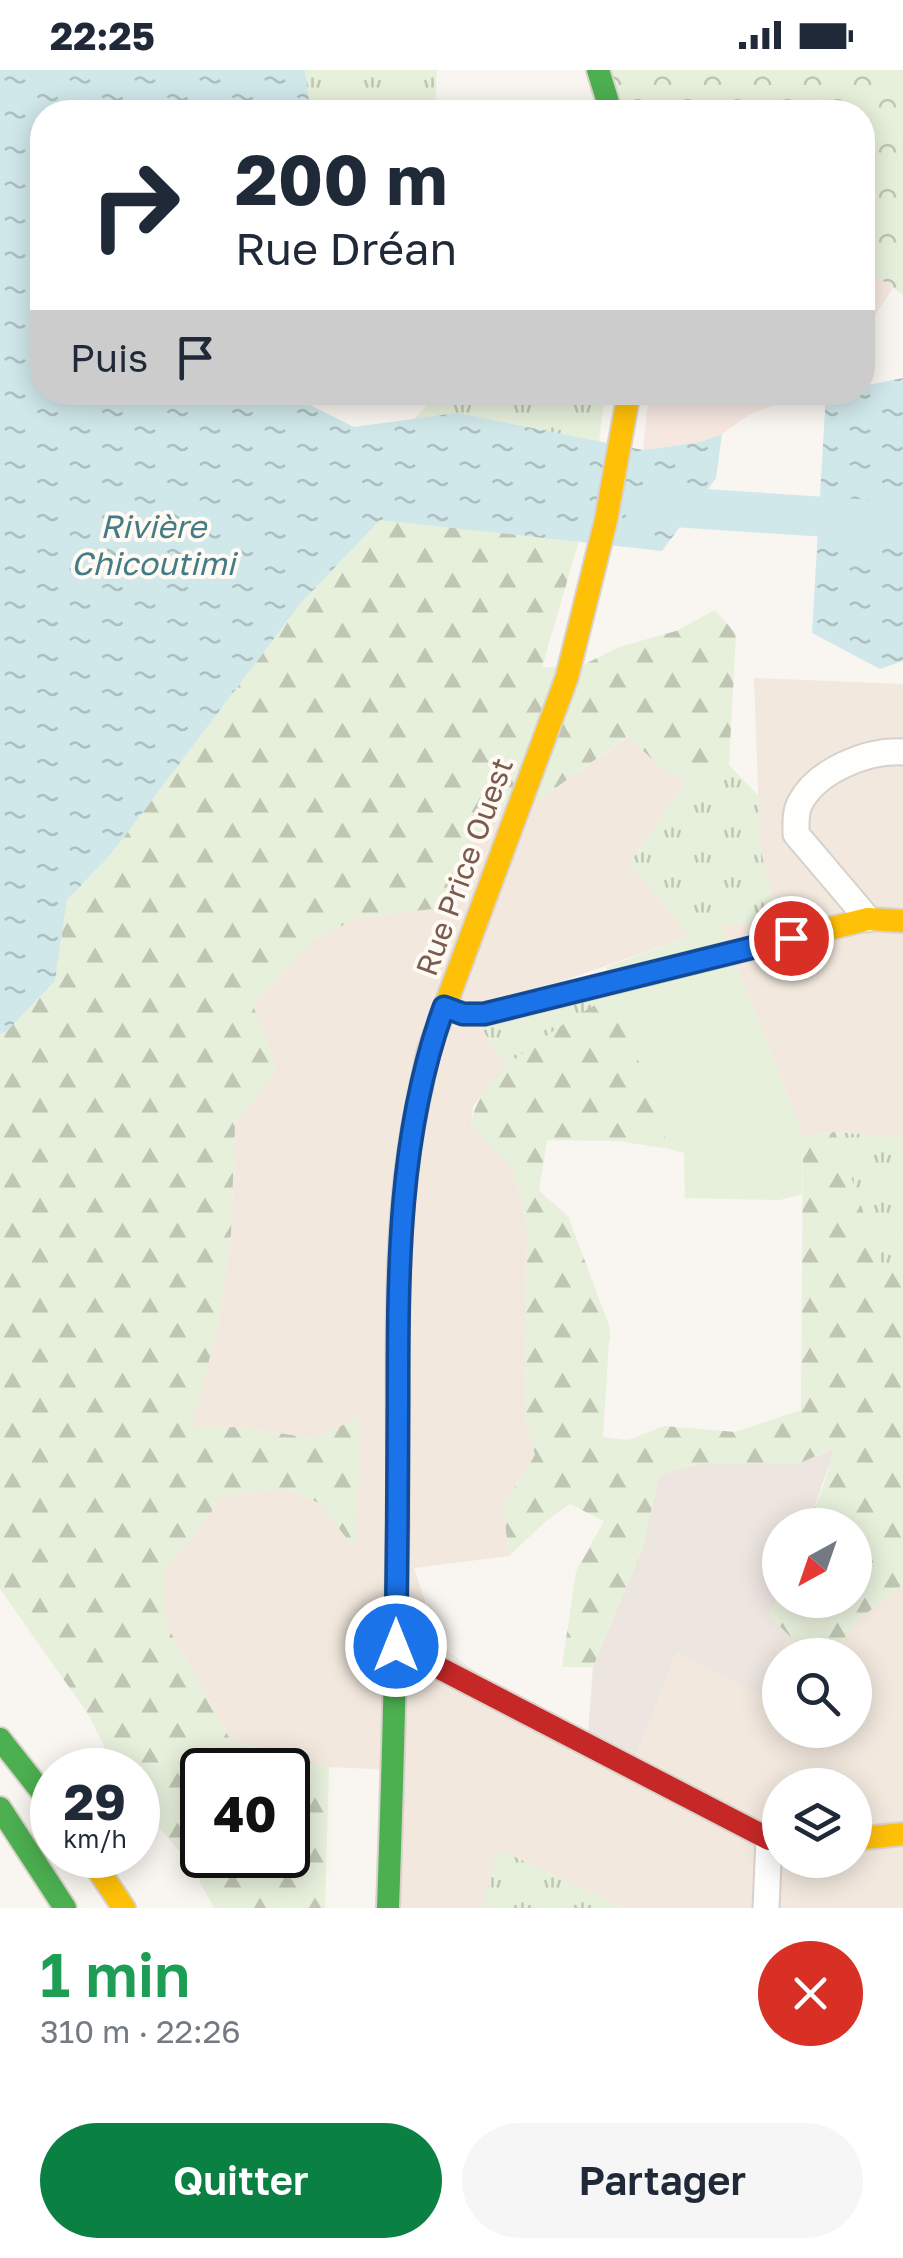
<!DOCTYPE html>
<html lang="fr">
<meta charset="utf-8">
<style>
body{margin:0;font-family:"Golos Text",sans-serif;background:#f6f6f7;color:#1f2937;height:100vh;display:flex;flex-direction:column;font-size:38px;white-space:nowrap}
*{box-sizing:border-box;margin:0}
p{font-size:32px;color:#747a83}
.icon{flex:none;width:55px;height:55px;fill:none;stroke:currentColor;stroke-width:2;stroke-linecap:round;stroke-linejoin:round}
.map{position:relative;height:1838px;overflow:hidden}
.side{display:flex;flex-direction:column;background:#fff;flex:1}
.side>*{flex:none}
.hud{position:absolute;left:30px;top:30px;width:845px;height:305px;border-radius:40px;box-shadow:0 5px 25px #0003;background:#fff;color:#1f2937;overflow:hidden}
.needle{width:65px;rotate:220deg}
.buttons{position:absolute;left:762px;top:1438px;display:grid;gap:20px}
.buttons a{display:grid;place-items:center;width:110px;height:110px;border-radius:50%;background:#fff;box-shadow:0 5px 25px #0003;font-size:50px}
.speed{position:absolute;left:30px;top:1678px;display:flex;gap:20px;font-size:50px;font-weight:700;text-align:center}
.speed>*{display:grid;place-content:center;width:130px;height:130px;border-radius:50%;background:#fff;box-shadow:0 5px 25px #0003;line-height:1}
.speed small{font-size:25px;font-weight:400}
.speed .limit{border:5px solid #111;border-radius:15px;background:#fff;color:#111}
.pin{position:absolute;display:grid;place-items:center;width:85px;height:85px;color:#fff;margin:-42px;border:5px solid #fff;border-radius:50%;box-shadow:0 2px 10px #0007}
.me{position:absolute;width:110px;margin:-55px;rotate:0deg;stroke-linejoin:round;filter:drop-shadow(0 0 8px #0008)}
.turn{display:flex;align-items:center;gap:35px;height:210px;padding:0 40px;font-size:45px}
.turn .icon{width:130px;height:130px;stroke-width:2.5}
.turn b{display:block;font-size:70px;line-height:85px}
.then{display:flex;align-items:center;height:95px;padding:0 40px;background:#0003;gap:20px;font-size:38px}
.round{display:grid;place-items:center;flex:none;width:105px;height:105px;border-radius:52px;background:#f6f6f7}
.headline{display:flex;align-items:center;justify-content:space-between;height:170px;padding:0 40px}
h1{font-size:60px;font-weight:600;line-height:75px;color:#1e9e55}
.button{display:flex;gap:20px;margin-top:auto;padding:20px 40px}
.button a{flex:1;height:115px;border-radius:60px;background:#0b8043;color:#fff;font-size:40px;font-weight:600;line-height:115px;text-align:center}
.button a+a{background:#f6f6f7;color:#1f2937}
.status{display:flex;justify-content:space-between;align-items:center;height:70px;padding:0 50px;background:#fff;direction:ltr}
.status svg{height:28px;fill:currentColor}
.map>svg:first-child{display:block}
</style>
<div class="status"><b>22:25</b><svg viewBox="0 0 49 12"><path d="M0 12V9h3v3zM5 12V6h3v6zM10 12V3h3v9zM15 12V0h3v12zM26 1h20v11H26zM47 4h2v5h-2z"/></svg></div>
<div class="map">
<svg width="903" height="1838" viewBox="0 0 903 1838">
<defs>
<pattern id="grass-tufts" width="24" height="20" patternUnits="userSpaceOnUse" patternTransform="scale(2.5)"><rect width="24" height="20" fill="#e7f0db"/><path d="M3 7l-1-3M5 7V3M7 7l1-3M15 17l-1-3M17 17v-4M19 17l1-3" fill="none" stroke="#c0c6b4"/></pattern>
<pattern id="forest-firs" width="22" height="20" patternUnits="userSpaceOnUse" patternTransform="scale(2.5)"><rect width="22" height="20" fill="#e7f0db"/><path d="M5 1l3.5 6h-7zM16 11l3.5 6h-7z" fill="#c0c6b4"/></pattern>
<pattern id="park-crowns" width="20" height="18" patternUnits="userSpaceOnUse" patternTransform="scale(2.5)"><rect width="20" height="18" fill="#e7f0db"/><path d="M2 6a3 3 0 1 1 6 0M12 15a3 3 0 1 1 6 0" fill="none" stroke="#c0c6b4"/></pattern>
<pattern id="water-ripples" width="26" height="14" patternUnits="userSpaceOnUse" patternTransform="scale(2.5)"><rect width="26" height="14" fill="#d0e8ea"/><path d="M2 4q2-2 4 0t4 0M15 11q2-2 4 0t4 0" fill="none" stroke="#aebfc0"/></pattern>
</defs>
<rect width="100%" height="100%" fill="#f9f5f0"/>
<!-- residential -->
<g fill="#f2e8de" fill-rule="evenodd">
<path d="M 754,608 L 903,614 L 903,1068 L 835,1062 L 803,1066 L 721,855 L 778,851 L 760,777 Z"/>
<path d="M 629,666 L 659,696 L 686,710 L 629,794 L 691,866 L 471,943 L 507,996 L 473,1036 L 471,1055 L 513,1099 L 527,1157 L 525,1346 L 535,1385 L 503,1436 L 509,1486 L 414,1498 L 430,1546 L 448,1581 L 489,1612 L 588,1664 L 676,1582 L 761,1626 L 788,1565 L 807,1584 L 831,1585 L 863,1546 L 903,1514 L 903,1838 L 624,1838 L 499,1780 L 482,1838 L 391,1838 L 393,1700 L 329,1697 L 231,1671 L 165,1552 L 165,1497 L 194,1466 L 221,1427 L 285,1418 L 319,1433 L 315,1369 L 243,1357 L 190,1358 L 216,1264 L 231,1164 L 235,1055 L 276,999 L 253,935 L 312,871 L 357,848 L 449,837 L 487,739 L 543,727 ZM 780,1585 L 855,1585 L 855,1660 L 780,1660 ZM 780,1715 L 855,1715 L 855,1790 L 780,1790 Z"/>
</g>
<!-- commercial -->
<g fill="#f6e8e1">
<path d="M 863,196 L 893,218 L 863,263 Z"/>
<path d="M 649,323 L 807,323 L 750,344 L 722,364 L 700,372 L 643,380 Z"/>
</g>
<!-- industrial -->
<path fill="#ede5e0" d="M 835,1378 L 808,1455 L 780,1455 L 780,1522 L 770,1546 L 788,1565 L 761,1626 L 676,1582 L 634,1690 L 588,1664 L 593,1597 L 643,1477 L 659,1405 L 700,1394 L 798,1394 Z"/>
<!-- grass -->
<g fill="url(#grass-tufts)">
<path d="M 305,0 L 437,0 L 435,42 L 304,42 L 309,31 Z"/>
<path d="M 438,323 L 605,323 L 599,372 L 414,349 Z"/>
<path d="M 729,695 L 758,725 L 760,777 L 778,851 L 721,855 L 691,866 L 629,794 L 686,710 Z"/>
<path d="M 616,922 L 507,996 L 471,943 Z"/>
<path d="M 835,1062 L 903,1068 L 903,1165 L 885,1204 Z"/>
<path d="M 498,1779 L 624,1838 L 482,1838 Z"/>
</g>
<!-- forest -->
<g fill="url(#forest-firs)" fill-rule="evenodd">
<path d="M 381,449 L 474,458 L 585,450 L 542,597 L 577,598 L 619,577 L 676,561 L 715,540 L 736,564 L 729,695 L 686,710 L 659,696 L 628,666 L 543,727 L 487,739 L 449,837 L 357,848 L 312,871 L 253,935 L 276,999 L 235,1055 L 231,1164 L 216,1264 L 191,1358 L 243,1357 L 315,1369 L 361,1346 L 356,1480 L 319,1433 L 285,1418 L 222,1427 L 194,1466 L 165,1497 L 165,1552 L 231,1671 L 329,1697 L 325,1838 L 214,1838 L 191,1795 L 138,1733 L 138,1700 L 116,1700 L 88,1644 L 0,1519 L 0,964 L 7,961 L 55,911 L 67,830 L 111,784 L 301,533 ZM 202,1700 L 288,1700 L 288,1785 L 202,1785 Z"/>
<path d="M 616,922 L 669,1079 L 618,1071 L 547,1070 L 539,1121 L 568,1146 L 610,1258 L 603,1367 L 628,1370 L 664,1356 L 735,1362 L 801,1340 L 803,1066 L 835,1062 L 885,1203 L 903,1165 L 903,1514 L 863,1546 L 831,1585 L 807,1584 L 770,1546 L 780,1522 L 780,1530 L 855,1530 L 855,1455 L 808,1455 L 824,1414 L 834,1378 L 798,1394 L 700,1394 L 659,1405 L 643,1477 L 593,1597 L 562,1597 L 576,1501 L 604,1451 L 570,1434 L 545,1452 L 509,1486 L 503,1436 L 535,1385 L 525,1346 L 527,1157 L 513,1099 L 471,1056 C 477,998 571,951 616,922 Z"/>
</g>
<!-- park -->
<path fill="url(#park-crowns)" d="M 603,0 L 903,0 L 903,225 L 863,196 L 862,42 L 628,42 Z"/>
<!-- garden -->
<path fill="#e7f0db" d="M 721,855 L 803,1066 L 802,1124 L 780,1130 L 685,1128 L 684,1083 L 669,1079 L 606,897 Z"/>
<!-- water -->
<g fill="url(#water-ripples)">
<path d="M 0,0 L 305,0 L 309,31 L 304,42 L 42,42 L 42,322 L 307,323 L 308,334 L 354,357 L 457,343 L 643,380 L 700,372 L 722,364 L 716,408 L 662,481 L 380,450 L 301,533 L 111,784 L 67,830 L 55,911 L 7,961 L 0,964 Z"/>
<path d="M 903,308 L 903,591 L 880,599 L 812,563 L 826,323 L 862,322 L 863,316 Z"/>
</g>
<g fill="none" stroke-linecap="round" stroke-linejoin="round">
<!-- river -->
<path stroke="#d0e8ea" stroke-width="40" d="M 643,435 L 903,452"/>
<!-- street casing -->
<g stroke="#d7d1cb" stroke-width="29">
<g id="street">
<path d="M 868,849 L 796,764 C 796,753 795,743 800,733 C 817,700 868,680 903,682"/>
<path d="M 766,1838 L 769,1769"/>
</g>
</g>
<!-- fast casing -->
<g stroke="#d9d2cb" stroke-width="26">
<g id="fast">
<path d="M 598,0 L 611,42"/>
<path d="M 0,1669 L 52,1735"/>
<path d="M 0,1738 L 65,1838"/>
<path d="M 388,1838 C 393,1694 397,1550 398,1405 C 398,1279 392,1151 419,1027"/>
</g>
</g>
<!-- slow casing -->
<g stroke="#d9d2cb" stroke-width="26">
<g id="slow">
<path d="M 445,937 L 463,944 L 485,944 L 868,849 L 903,851"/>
<path d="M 419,1027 L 429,980 L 567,607 L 606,450 L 629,322"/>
<path d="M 855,1769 L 903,1764"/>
<path d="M 88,1785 L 124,1838"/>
</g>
</g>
<!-- jam casing -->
<g stroke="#d9d2cb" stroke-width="26">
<path id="jam" d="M 397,1576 L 769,1769 L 780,1770"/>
</g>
<!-- street -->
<use href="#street" stroke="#fefefd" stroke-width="25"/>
<!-- fast -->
<use href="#fast" stroke="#4caf50" stroke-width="22"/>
<!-- slow -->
<use href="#slow" stroke="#ffc107" stroke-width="22"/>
<!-- jam -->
<use href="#jam" stroke="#c62828" stroke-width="22"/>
</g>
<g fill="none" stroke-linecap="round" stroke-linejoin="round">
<!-- route casing -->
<g stroke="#114b97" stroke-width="25">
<path id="route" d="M 396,1576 C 397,1494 398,1413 398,1331 C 398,1197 398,1064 444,937 L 463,944 L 484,944 L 791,868"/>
</g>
<!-- route -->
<use href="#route" stroke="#1a73e8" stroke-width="18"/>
</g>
<g text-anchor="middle" stroke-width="8" stroke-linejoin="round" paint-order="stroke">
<!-- street labels -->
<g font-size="30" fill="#7a5c4d" stroke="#fffaf3">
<text transform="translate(465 797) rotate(-70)" y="10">Rue Price Ouest</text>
</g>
<!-- water labels -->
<g font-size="32" font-style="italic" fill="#437c86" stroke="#fffaf3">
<text x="153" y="468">Rivière<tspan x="153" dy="37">Chicoutimi</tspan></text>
</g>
</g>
</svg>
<div class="buttons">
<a><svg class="needle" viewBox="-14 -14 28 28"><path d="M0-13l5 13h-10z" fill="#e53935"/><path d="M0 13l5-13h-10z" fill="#747a83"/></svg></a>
<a><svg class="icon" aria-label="search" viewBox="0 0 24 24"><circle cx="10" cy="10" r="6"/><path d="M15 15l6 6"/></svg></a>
<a><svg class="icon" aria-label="layers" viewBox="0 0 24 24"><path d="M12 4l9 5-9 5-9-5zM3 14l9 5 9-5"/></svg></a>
</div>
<div class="speed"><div>29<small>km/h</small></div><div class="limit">40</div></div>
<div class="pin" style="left:791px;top:868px;background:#d93025"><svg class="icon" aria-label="arrive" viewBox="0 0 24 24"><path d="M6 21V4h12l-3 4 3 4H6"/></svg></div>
<svg class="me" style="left:396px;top:1576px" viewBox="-20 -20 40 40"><circle r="17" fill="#1a73e8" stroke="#fff" stroke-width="3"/><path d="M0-11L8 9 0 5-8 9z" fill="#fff"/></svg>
<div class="hud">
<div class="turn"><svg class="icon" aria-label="right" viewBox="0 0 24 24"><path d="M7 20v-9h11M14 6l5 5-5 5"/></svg><div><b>200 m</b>Rue Dréan</div></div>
<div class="then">Puis<svg class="icon" aria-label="arrive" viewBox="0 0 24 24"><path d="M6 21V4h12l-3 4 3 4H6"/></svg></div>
</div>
</div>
<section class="side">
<div class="headline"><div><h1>1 min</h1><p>310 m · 22:26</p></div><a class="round" style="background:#d93025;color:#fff"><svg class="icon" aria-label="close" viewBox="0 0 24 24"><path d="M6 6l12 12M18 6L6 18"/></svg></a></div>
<div class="button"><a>Quitter</a><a>Partager</a></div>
</section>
